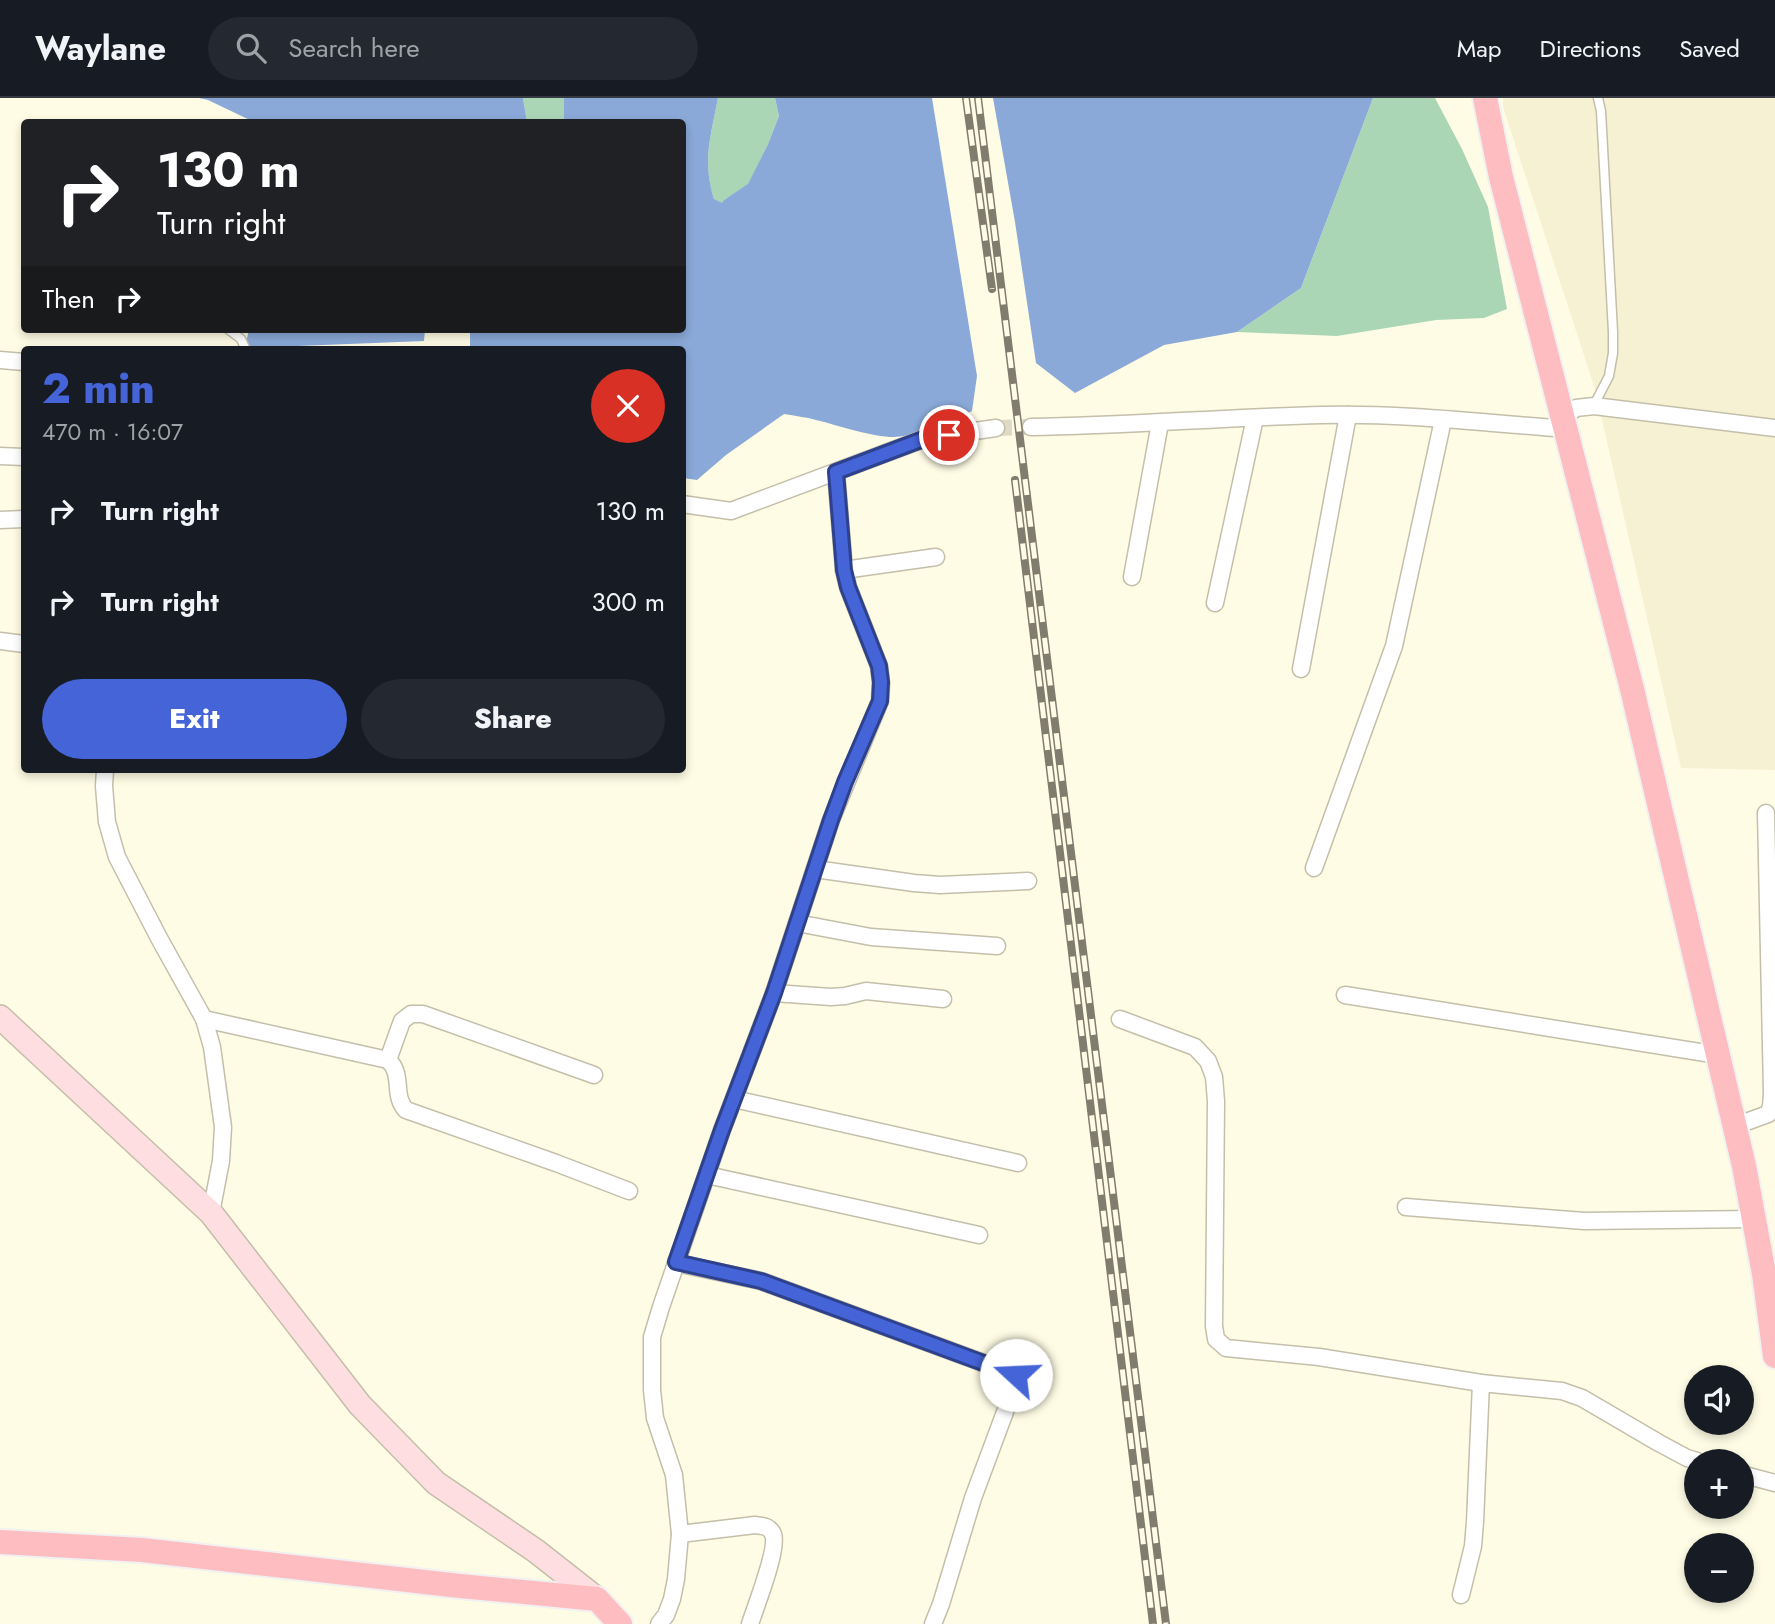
<!DOCTYPE html>
<meta charset="utf-8">
<style>
body{margin:0;font-family:Jost,sans-serif;background:#242831;color:#f1f3f6;height:100vh;display:flex;flex-direction:column;font-size:26px;white-space:nowrap}
*{box-sizing:border-box;margin:0}
p{font-size:23px;color:#9ea1a6}
.icon{flex:none;width:38px;height:38px;fill:none;stroke:currentColor;stroke-width:2;stroke-linecap:round;stroke-linejoin:round}
.map{position:relative;flex:1;overflow:hidden}
.panel{position:absolute;left:21px;top:248px;width:665px;height:427px;display:flex;flex-direction:column;background:#171b24;border-radius:7px;box-shadow:0 4px 10px #0003}
.panel>*{flex:none}
.hud{position:absolute;left:21px;top:21px;width:665px;height:214px;border-radius:7px;box-shadow:0 4px 10px #0003;background:#202124;color:#fff;overflow:hidden}
.controls{position:absolute;left:1684px;top:1267px;display:grid;gap:14px}
.controls a{display:grid;place-items:center;width:70px;height:70px;border-radius:50%;background:#171b24;box-shadow:0 4px 10px #0003;font-size:35px}
.pin{position:absolute;display:grid;place-items:center;width:60px;height:60px;color:#fff;margin:-30px;border:4px solid #fff;border-radius:50%;box-shadow:0 2px 7px #0007}
.me{position:absolute;width:77px;margin:-38px;rotate:290deg;stroke-linejoin:round;filter:drop-shadow(0 0 5px #0008)}
.turn{display:flex;align-items:center;gap:24px;height:147px;padding:0 21px;font-size:32px}
.turn .icon{width:91px;height:91px;stroke-width:2.5}
.turn b{display:block;font-size:49px;line-height:60px}
.then{display:flex;align-items:center;height:66px;padding:0 21px;background:#0003;gap:14px;font-size:26px}
.round{display:grid;place-items:center;flex:none;width:74px;height:74px;border-radius:37px;background:#242831}
.overview{display:flex;align-items:center;justify-content:space-between;height:119px;padding:0 21px}
h1{font-size:42px;font-weight:800;line-height:52px;color:#4564d7}
.button{display:flex;gap:14px;margin-top:auto;padding:14px 21px}
.button a{flex:1;height:80px;border-radius:42px;background:#4564d7;color:#fff;font-size:28px;font-weight:800;line-height:80px;text-align:center}
.button a+a{background:#242831;color:#f1f3f6}
ul{padding:0;list-style:none}
li{display:flex;align-items:center;gap:21px;height:91px;padding:0 21px}
li div{flex:1}
li b{display:block;font-size:26px}
li em{font-style:normal}
header{display:flex;align-items:center;gap:42px;box-sizing:border-box;height:98px;padding:0 35px;background:#171b24;border-bottom:2px solid #363941}
header strong{font-size:33px}
nav{display:flex;gap:38px;margin-inline-start:auto;font-size:24px}
.search{width:490px;height:63px;background:#242831;display:flex;align-items:center;gap:18px;box-sizing:border-box;padding:0 24px;border-radius:38px;color:#9ea1a6;font-size:26px}
.map>svg:first-child{display:block}
</style>
<header>
<strong>Waylane</strong>
<div class="search"><svg class="icon" aria-label="search" viewBox="0 0 24 24"><circle cx="10" cy="10" r="6"/><path d="M15 15l6 6"/></svg>Search here</div>
<nav><a>Map</a><a>Directions</a><a>Saved</a></nav>
</header>
<div class="map">
<svg width="1775" height="1526" viewBox="0 0 1775 1526">
<rect width="100%" height="100%" fill="#fffce5"/>
<!-- built -->
<path fill="#f6f1d3" d="M 1503,0 L 1775,0 L 1775,672 L 1681,670 L 1595,291 L 1503,9 Z"/>
<!-- green -->
<g fill="#aad6b6">
<path d="M 523,0 L 564,0 L 564,24 L 527,24 Z"/>
<path d="M 718,0 L 775,0 L 779,18 L 768,46 L 748,87 L 724,102 L 722,106 L 714,101 C 702,65 711,36 718,0 Z"/>
<path d="M 1373,0 L 1435,0 L 1462,51 L 1488,109 L 1507,211 L 1484,220 L 1436,222 L 1337,238 L 1237,234 L 1301,190 Z"/>
</g>
<!-- water -->
<g fill="#8aa9d8">
<path d="M 199,0 L 523,0 L 527,24 L 254,24 L 208,2 Z"/>
<path d="M 564,0 L 718,0 C 711,37 702,63 714,101 L 722,105 L 724,102 L 748,86 L 768,46 L 779,18 L 775,0 L 932,0 L 977,278 L 972,313 C 950,324 915,340 890,339 C 864,337 841,328 816,322 C 806,319 795,318 784,316 L 726,357 L 697,382 L 683,380 L 682,252 L 470,252 L 470,231 L 682,231 L 682,24 L 564,24 Z"/>
<path d="M 993,0 L 1373,0 L 1301,190 L 1237,234 L 1164,247 L 1075,295 L 1036,265 L 1015,124 Z"/>
<path d="M 249,231 L 425,231 L 424,243 L 245,250 Z"/>
</g>
<g fill="none" stroke-linecap="round" stroke-linejoin="round">
<!-- street-tunnel -->
<path stroke="#dddac5" stroke-width="16" stroke-dasharray="16 8" stroke-linecap="butt" d="M 996,330 L 1031,329"/>
<!-- lane casing -->
<g stroke="#c3bfaa" stroke-width="11">
<g id="lane">
<path d="M 228,231 L 241,241 L 246,252"/>
<path d="M 1594,307 L 1609,278 L 1613,255 L 1613,234 L 1601,13 L 1598,0"/>
</g>
</g>
<!-- street casing -->
<g stroke="#c3bfaa" stroke-width="19">
<g id="street">
<path d="M 0,262 L 24,264"/>
<path d="M 1563,320 L 1576,310 L 1594,308 L 1775,330"/>
<path d="M 1031,329 C 1128,328 1225,319 1322,317 C 1402,315 1486,325 1566,331"/>
<path d="M 0,358 L 24,359"/>
<path d="M 682,406 L 731,413 L 926,340 L 996,330"/>
<path d="M 0,422 L 24,421"/>
<path d="M 844,472 L 936,459"/>
<path d="M 1132,479 L 1160,325"/>
<path d="M 1215,505 L 1255,320"/>
<path d="M 0,543 L 24,546"/>
<path d="M 1301,571 L 1348,317"/>
<path d="M 105,672 L 104,688 L 107,724 L 117,759 L 159,840 L 204,921 L 212,949 L 223,1029 L 221,1063 L 211,1115"/>
<path d="M 1314,770 L 1394,548 L 1443,322"/>
<path d="M 815,771 L 914,785 L 940,787 L 1028,783"/>
<path d="M 797,825 L 871,839 L 997,848"/>
<path d="M 774,895 L 831,899 L 845,898 L 866,893 L 943,901"/>
<path d="M 1345,897 L 1718,957"/>
<path d="M 204,921 L 388,962 C 404,976 392,998 406,1012 L 556,1065 L 629,1093"/>
<path d="M 1120,921 L 1195,949 L 1208,963 L 1214,979 L 1216,1003 L 1214,1228 L 1216,1241 L 1226,1250 L 1319,1259 L 1481,1285 L 1562,1293 L 1582,1300 L 1659,1345 L 1687,1360 L 1697,1363"/>
<path d="M 388,962 L 402,923 L 411,916 L 423,916 L 594,977"/>
<path d="M 734,1001 L 1018,1065"/>
<path d="M 1735,1028 L 1768,1016 L 1771,1009 L 1772,995 L 1766,715"/>
<path d="M 707,1077 L 979,1137"/>
<path d="M 1406,1109 L 1584,1123 L 1754,1121"/>
<path d="M 676,1165 L 761,1183 L 1016,1277"/>
<path d="M 1741,1376 L 1775,1385"/>
<path d="M 680,1436 L 755,1427 C 764,1428 769,1428 773,1436 C 779,1450 755,1510 750,1526"/>
<path d="M 1461,1497 L 1473,1448 L 1475,1424 L 1481,1285"/>
<path d="M 659,1526 L 666,1517 L 672,1501 L 676,1481 L 680,1436 L 674,1377 L 655,1320 L 652,1292 L 652,1239 L 661,1209 L 722,1032 L 774,895 L 831,722 L 880,603 L 881,585 L 879,568 L 848,489 L 844,472 L 836,374"/>
<path d="M 933,1526 L 941,1506 L 973,1400 L 1005,1314"/>
</g>
</g>
<!-- secondary casing -->
<g stroke="#c3bfaa" stroke-width="26">
<path id="secondary" d="M 0,919 L 211,1115 L 360,1307 L 436,1385 L 536,1453 L 597,1501"/>
</g>
<!-- primary casing -->
<g stroke="#f1f1f1" stroke-width="28">
<g id="primary">
<path d="M 1485,0 L 1501,79 L 1632,591 L 1744,1068 L 1764,1176 L 1775,1258"/>
<path d="M 0,1444 L 142,1452 L 460,1488 L 597,1501 L 620,1526"/>
</g>
</g>
<!-- lane -->
<use href="#lane" stroke="#fff" stroke-width="8"/>
<!-- street -->
<use href="#street" stroke="#fff" stroke-width="16"/>
<!-- secondary -->
<use href="#secondary" stroke="#fedee0" stroke-width="23"/>
<!-- primary -->
<use href="#primary" stroke="#febec1" stroke-width="24"/>
<!-- rail casing -->
<g stroke="#807d6f" stroke-width="8">
<g id="rail">
<path d="M 966,0 L 992,191"/>
<path d="M 978,0 L 1166,1526"/>
<path d="M 1015,382 L 1153,1526"/>
</g>
</g>
<!-- rail -->
<use href="#rail" stroke="#fffce5" stroke-width="5" stroke-dasharray="16" stroke-linecap="butt"/>
</g>
<g fill="none" stroke-linecap="round" stroke-linejoin="round">
<!-- route casing -->
<g stroke="#2d418c" stroke-width="18">
<path id="route" d="M 949,337 L 926,340 L 836,374 L 844,472 L 848,489 L 879,568 L 881,584 L 880,603 L 845,684 L 831,722 L 774,895 L 722,1032 L 676,1164 L 761,1183 L 1016,1277"/>
</g>
<!-- route -->
<use href="#route" stroke="#4564d7" stroke-width="12"/>
</g>
</svg>
<div class="controls">
<a><svg class="icon" aria-label="sound" viewBox="0 0 24 24"><path d="M4 9h4l5-4v14l-5-4H4zM17 9q2 3 0 6"/></svg></a>
<a>+</a>
<a>−</a>
</div>
<div class="pin" style="left:949px;top:337px;background:#d93025"><svg class="icon" aria-label="arrive" viewBox="0 0 24 24"><path d="M6 21V4h12l-3 4 3 4H6"/></svg></div>
<svg class="me" style="left:1016px;top:1277px" viewBox="-20 -20 40 40"><circle r="19" fill="#fff"/><path d="M0-13L10 11 0 6-10 11z" fill="#4564d7"/></svg>
<div class="hud">
<div class="turn"><svg class="icon" aria-label="right" viewBox="0 0 24 24"><path d="M7 20v-9h11M14 6l5 5-5 5"/></svg><div><b>130 m</b>Turn right</div></div>
<div class="then">Then<svg class="icon" aria-label="right" viewBox="0 0 24 24"><path d="M7 20v-9h11M14 6l5 5-5 5"/></svg></div>
</div>
<section class="panel">
<div class="overview"><div><h1>2 min</h1><p>470 m · 16:07</p></div><a class="round" style="background:#d93025;color:#fff"><svg class="icon" aria-label="close" viewBox="0 0 24 24"><path d="M6 6l12 12M18 6L6 18"/></svg></a></div>
<ul>
<li><svg class="icon" aria-label="right" viewBox="0 0 24 24"><path d="M7 20v-9h11M14 6l5 5-5 5"/></svg><div><b>Turn right</b></div><em>130 m</em></li>
<li><svg class="icon" aria-label="right" viewBox="0 0 24 24"><path d="M7 20v-9h11M14 6l5 5-5 5"/></svg><div><b>Turn right</b></div><em>300 m</em></li>
</ul>
<div class="button"><a>Exit</a><a>Share</a></div>
</section>
</div>
